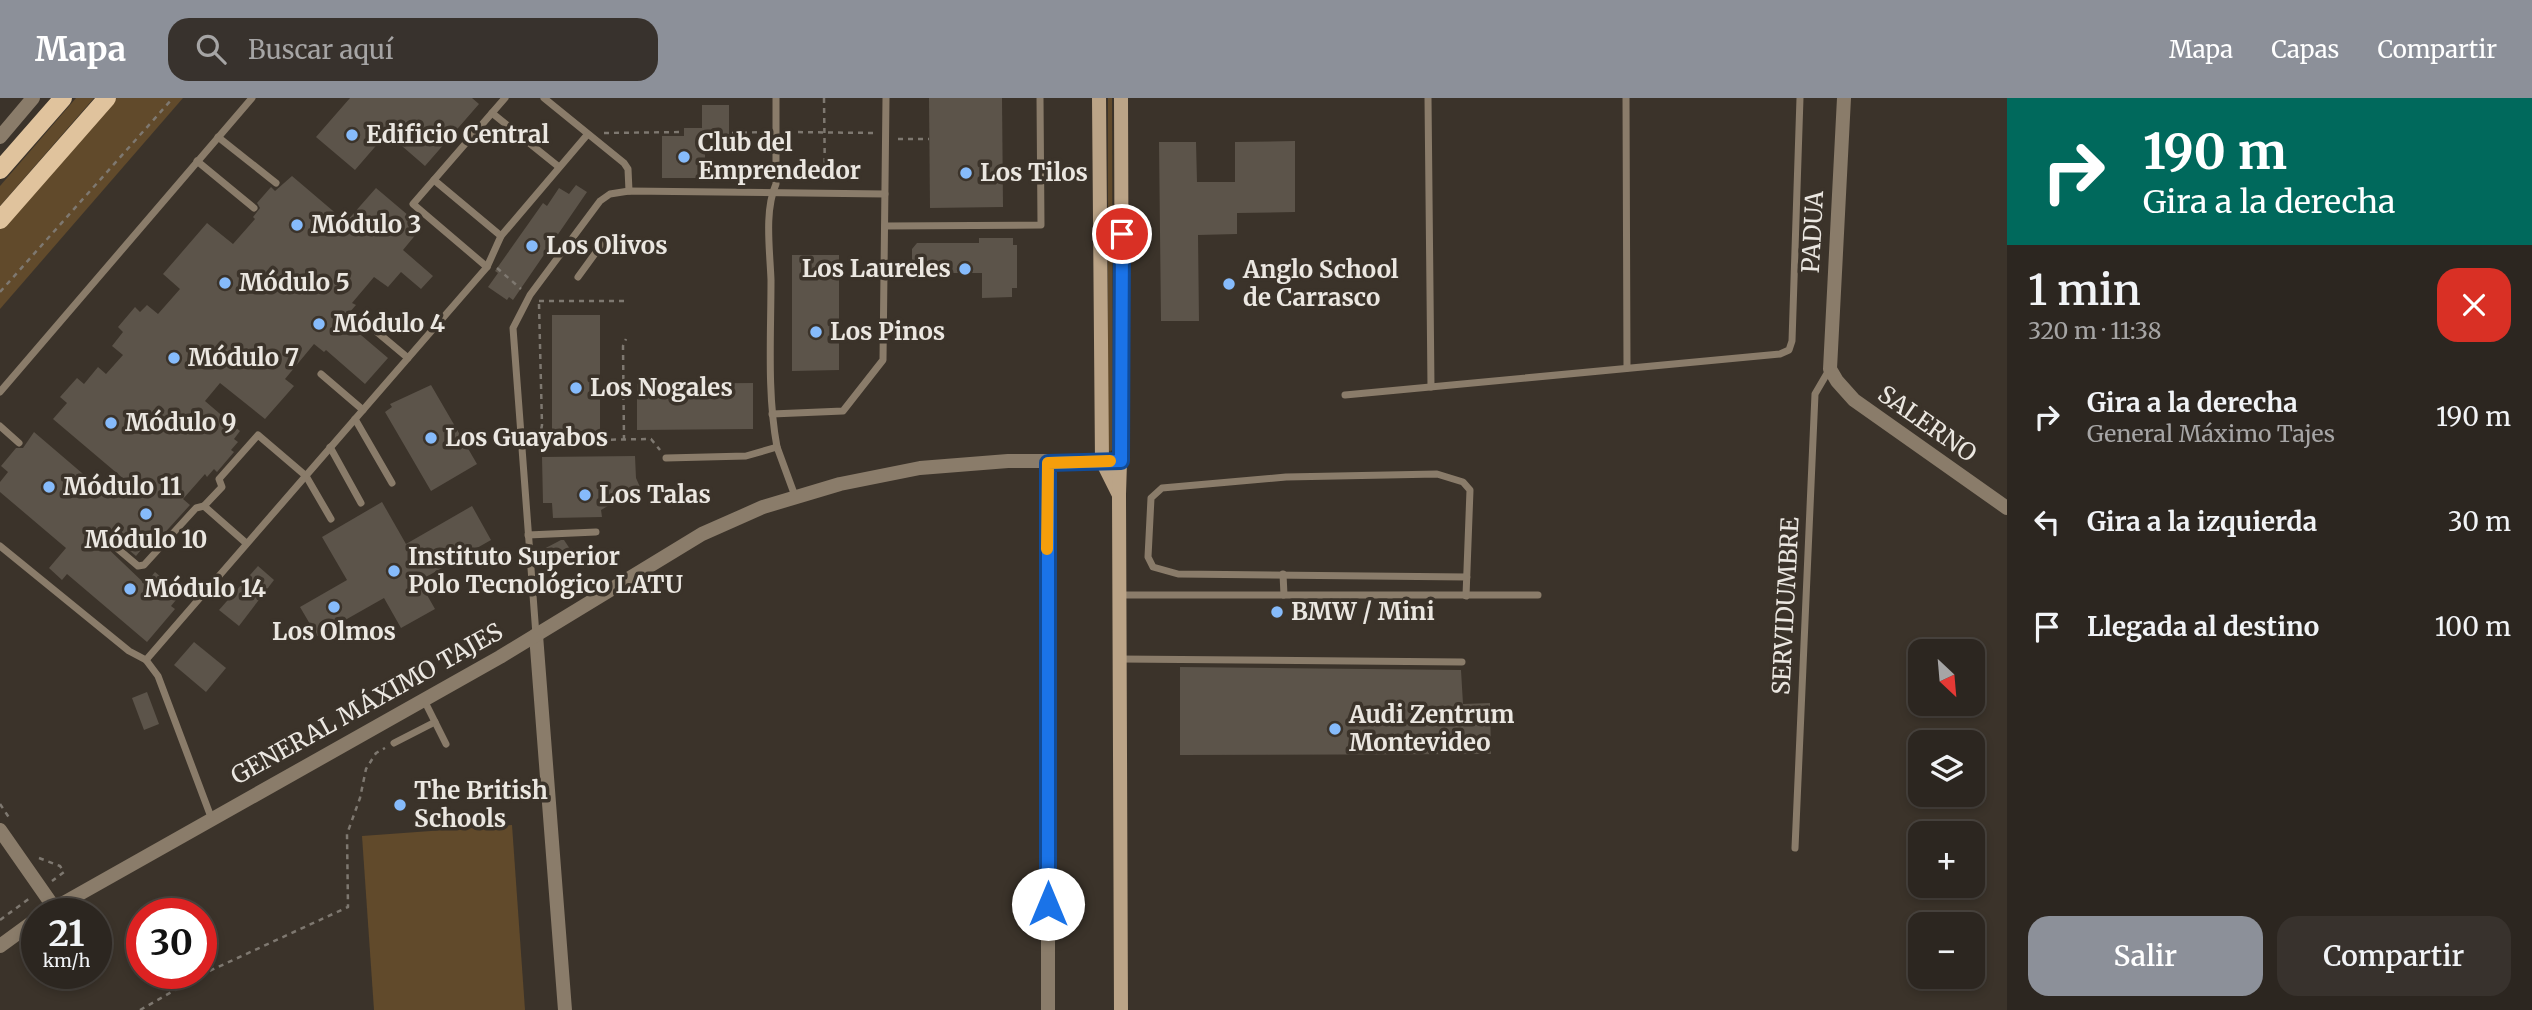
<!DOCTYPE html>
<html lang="es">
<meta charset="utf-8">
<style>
body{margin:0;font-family:Merriweather,serif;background:#38322d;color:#f1f3f6;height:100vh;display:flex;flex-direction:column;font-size:26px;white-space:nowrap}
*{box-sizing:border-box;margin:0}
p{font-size:23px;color:#a6a5a5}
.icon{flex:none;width:38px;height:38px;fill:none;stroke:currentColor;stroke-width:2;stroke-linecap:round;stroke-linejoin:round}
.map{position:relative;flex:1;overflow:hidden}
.side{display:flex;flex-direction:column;background:#2c2620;width:525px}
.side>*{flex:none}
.guide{background:#00695c;color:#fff;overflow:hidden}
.needle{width:46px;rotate:154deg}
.controls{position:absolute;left:1908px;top:541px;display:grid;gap:14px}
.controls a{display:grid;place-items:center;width:77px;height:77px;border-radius:14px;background:#2c2620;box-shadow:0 4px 10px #0003,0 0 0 2px #48433e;font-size:35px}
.speed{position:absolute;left:21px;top:800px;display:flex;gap:14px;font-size:35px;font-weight:700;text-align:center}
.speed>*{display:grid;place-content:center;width:91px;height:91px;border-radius:50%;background:#2c2620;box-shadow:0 4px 10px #0003,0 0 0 2px #48433e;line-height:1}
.speed small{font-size:18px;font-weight:400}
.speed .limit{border:10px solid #d22;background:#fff;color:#111}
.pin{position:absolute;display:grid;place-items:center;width:60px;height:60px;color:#fff;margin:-30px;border:4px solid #fff;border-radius:50%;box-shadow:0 2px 7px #0007}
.me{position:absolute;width:77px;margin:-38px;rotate:0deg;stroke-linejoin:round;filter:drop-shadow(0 0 5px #0008)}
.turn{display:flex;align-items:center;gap:24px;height:147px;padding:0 21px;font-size:32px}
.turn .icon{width:91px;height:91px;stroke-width:2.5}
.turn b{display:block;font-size:49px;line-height:60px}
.round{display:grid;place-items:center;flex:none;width:74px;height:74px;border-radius:21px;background:#38322d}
.headline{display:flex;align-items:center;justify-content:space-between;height:119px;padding:0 21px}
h1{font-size:42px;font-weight:600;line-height:52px}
.action{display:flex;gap:14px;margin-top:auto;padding:14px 21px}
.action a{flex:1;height:80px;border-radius:21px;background:#8c9099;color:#fff;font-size:28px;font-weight:600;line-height:80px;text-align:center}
.action a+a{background:#38322d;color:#f1f3f6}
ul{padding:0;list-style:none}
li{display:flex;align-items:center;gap:21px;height:105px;padding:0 21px}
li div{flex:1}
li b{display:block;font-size:26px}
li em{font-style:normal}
header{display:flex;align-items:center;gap:42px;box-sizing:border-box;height:98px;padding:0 35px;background:#8c9099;color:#fff}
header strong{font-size:33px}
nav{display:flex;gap:38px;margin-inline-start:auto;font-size:24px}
.search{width:490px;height:63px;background:#38322d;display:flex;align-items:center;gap:18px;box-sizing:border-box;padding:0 24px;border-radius:21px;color:#a6a5a5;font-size:26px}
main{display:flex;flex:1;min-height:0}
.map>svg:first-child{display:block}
</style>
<header>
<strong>Mapa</strong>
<div class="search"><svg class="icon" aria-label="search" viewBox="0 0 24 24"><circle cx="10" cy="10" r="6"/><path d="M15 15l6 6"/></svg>Buscar aquí</div>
<nav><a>Mapa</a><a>Capas</a><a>Compartir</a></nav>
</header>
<main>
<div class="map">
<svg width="2007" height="912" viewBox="0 0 2007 912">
<rect width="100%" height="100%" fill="#3b332a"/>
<!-- green -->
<g fill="#614a2b">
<path d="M 76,0 L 94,0 L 0,108 L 0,88 Z"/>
<path d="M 110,0 L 183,0 L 0,211 L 0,127 Z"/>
<path d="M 1108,0 L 1112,0 L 1113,351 L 1110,354 L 1108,351 Z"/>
<path d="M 512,727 L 525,912 L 374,912 L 362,738 Z"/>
</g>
<!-- building -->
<g fill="#5c544a">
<path d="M 350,0 L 472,0 L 479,6 L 425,68 L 387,35 L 355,72 L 316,39 Z"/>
<path d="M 929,0 L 1002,0 L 1003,109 L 930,110 Z"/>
<path d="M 702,7 L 729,7 L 729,38 L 705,38 L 705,80 L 662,80 L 662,38 L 684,38 L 684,30 L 702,30 Z"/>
<path d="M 1295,43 L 1295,114 L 1237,115 L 1237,136 L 1198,137 L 1199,223 L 1161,223 L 1159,44 L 1196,44 L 1197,84 L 1235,84 L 1235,44 Z"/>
<path d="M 292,78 L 346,124 L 376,90 L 422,129 L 403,152 L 433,178 L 421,191 L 401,174 L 388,189 L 374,179 L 352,205 L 356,207 L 349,215 L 353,220 L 348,226 L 388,260 L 365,286 L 326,252 L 324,254 L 314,246 L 285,281 L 294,288 L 265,321 L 220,285 L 205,303 L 240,333 L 234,341 L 238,344 L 231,352 L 234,354 L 217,374 L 214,371 L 207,379 L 205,376 L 183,401 L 190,407 L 150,451 L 145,447 L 136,458 L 108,435 L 100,437 L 101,444 L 145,486 L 155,474 L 181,496 L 171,508 L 175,511 L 147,544 L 67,476 L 62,482 L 49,470 L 66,450 L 0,394 L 0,384 L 8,374 L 1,368 L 16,350 L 23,350 L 34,334 L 110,399 L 125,382 L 53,321 L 67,305 L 60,299 L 77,280 L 84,286 L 98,269 L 106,276 L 123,257 L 112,248 L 123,234 L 118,229 L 135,209 L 140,214 L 147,207 L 158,216 L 180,191 L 163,176 L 207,125 L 233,146 L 255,121 L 253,119 L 260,110 L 257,105 L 271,89 L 275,93 Z"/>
<path d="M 576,87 L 587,94 L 513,202 L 509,199 L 507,202 L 488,189 L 498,175 L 495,173 L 543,105 L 547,108 L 559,90 L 569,96 Z"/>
<path d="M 979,140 L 1013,140 L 1013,147 L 1017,147 L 1017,190 L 1012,190 L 1012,199 L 982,200 L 982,175 L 917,175 L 912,169 L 912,151 L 917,145 L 979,145 Z"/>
<path d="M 792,157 L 839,157 L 839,272 L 792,273 Z"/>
<rect x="552" y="217" width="48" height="116"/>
<path d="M 753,285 L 753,331 L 637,332 L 637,286 Z"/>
<path d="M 431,287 L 477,366 L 431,393 L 385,314 L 392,309 L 390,306 Z"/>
<path d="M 635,358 L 636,380 L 640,389 L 601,412 L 602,419 L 553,420 L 552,405 L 543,405 L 542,359 Z"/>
<path d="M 382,404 L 406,446 L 472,408 L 491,442 L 419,483 L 435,511 L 401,530 L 384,500 L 317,538 L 300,509 L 347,482 L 322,439 Z"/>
<path d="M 561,442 L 564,442 L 572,454 L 546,468 L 538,454 Z"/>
<path d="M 258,468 L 274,482 L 239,528 L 219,512 Z"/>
<path d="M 194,544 L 226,570 L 206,594 L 174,567 Z"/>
<path d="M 1180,569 L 1461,572 L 1463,606 L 1490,605 L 1491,656 L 1180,657 Z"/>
<path d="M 147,594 L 159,626 L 144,632 L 132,600 Z"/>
</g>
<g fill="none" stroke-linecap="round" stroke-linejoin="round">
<!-- path -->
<g stroke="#7e7870" stroke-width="2.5" stroke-dasharray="5 5" stroke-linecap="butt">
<path d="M 824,0 L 825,84"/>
<path d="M 788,34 L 875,35"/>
<path d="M 604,35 L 684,34"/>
<path d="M 732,35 L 764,34"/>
<path d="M 898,41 L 929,41"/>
<path d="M 497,170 L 521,191"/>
<path d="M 0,194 L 173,0"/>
<path d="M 539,203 L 626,203"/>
<path d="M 539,206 L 542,327 L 539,343"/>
<path d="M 624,342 L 623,248 L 626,241"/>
<path d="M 531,343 L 651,341 L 660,352"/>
<path d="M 0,706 L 10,721"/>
<path d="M 39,760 L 60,768 L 64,774 L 52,783"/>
<path d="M 0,822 L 30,800"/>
<path d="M 140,912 L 205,875 L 348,809 L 347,736 L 360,700 L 366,671 L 376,655 L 385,650"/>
</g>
<!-- lane -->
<g stroke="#8a7c6a" stroke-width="7">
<path d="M 544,0 L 624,65 L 628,71 L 629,93"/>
<path d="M 776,0 L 776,86 C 764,113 770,153 771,182 C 771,238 767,295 777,349"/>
<path d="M 1428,0 L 1431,289"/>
<path d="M 1626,0 L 1627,270"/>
<path d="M 492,15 L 559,69"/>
<path d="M 218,39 L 276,85"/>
<path d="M 197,63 L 254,110"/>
<path d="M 434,82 L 501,138"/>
<path d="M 885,128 L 1041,127 L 1040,0"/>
<path d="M 487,169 L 413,106 L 505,0"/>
<path d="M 578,179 L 602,146 L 607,142 L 626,143"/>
<path d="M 359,219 L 408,260"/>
<path d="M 321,276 L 363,312"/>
<path d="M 0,294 L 252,0"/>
<path d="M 1345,297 L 1780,256 L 1789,252 L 1792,243 L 1800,0"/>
<path d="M 772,316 L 843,313 L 883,262 L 886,0"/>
<path d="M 355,321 L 392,385"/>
<path d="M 0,328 L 19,345"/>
<path d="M 330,349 L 361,405"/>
<path d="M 666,360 L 746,358 L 777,349 L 795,398"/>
<path d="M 204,408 L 222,389 L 219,381 L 258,337 L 306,378 L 331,421"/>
<path d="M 528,437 L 596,434"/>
<path d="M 105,440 L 138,468 L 144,467 L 196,410 L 204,408 L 246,445"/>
<path d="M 0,448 L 129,553 L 146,562 L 487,169 L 501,138 L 587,37"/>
<path d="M 1283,476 L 1284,497"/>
<path d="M 1120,497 L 1538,497"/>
<path d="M 1466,498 L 1470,392 L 1463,384 L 1437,376 L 1286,379 L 1162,390 L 1151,400 L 1148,459 L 1153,469 L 1178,476 L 1467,479"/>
<path d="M 536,537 L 513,230 L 530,197 L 600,103 L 610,96 L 629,93 L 885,96"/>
<path d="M 1120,561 L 1462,564"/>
<path d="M 146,562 L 158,578 L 211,719"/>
<path d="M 424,602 L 446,646"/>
<path d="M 394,645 L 435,624"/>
<path d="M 1795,750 L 1815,296 L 1829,272"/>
</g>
<!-- street -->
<g stroke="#8a7c6a" stroke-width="14">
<path d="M 1844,0 L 1830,271 L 1837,283 L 1854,302 L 2007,410"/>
<path d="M 0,39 L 33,0"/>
<path d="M 536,537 L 565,912"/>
<path d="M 0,732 L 53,808"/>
<path d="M 44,816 L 500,559 L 702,436 L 763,409 L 840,386 L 920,370 L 1008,363 L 1121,363"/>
<path d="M 0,848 L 37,821"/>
<path d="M 1048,912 L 1048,365"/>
</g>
<!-- secondary -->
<g stroke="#bba487" stroke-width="14">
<path d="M 1099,0 L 1102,363 L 1118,395"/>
<path d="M 1121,912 L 1119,396 L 1122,299 L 1121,0"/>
</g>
<!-- primary -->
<g stroke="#e0c39d" stroke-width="18">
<path d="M 0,72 L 63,0"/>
<path d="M 0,122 L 107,0"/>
</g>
</g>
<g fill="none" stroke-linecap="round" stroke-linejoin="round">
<!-- route casing -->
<g stroke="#114b97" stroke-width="18">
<path id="route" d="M 1048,806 L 1048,365 L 1121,363 L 1122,136"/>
</g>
<!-- route -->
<use href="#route" stroke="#1a73e8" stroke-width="12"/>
<!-- slow -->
<path stroke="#f59e0b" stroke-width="12" d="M 1047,451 L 1048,365 L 1110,363"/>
</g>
<!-- markers -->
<g fill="#86bbfb" stroke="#3b332a" stroke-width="2.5">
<circle cx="352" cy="37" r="7"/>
<circle cx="684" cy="59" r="7"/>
<circle cx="966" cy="75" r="7"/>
<circle cx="297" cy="127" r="7"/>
<circle cx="532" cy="148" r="7"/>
<circle cx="965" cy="171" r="7"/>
<circle cx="225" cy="185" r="7"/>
<circle cx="1229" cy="186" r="7"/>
<circle cx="319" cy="226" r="7"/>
<circle cx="816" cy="234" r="7"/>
<circle cx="174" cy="260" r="7"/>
<circle cx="576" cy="290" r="7"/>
<circle cx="111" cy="325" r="7"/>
<circle cx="431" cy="340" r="7"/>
<circle cx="49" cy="389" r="7"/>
<circle cx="585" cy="397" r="7"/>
<circle cx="146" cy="416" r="7"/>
<circle cx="394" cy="473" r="7"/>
<circle cx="130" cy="491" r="7"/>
<circle cx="334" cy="509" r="7"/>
<circle cx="1277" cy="514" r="7"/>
<circle cx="1335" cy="631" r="7"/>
<circle cx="400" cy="707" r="7"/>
</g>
<g text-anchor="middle" stroke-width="7" stroke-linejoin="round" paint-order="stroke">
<!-- poi labels -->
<g font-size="24" font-weight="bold" fill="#ebe7e1" stroke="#3b332a" text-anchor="start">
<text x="366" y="45">Edificio Central</text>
<text x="698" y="53">Club del<tspan x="698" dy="28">Emprendedor</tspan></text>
<text x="980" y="83">Los Tilos</text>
<text x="311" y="135">Módulo 3</text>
<text x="546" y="156">Los Olivos</text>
<text x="951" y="179" text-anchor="end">Los Laureles</text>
<text x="1243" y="180">Anglo School<tspan x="1243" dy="28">de Carrasco</tspan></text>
<text x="239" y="193">Módulo 5</text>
<text x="333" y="234">Módulo 4</text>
<text x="830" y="242">Los Pinos</text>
<text x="188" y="268">Módulo 7</text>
<text x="590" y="298">Los Nogales</text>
<text x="125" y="333">Módulo 9</text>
<text x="445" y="348">Los Guayabos</text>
<text x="63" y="397">Módulo 11</text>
<text x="599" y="405">Los Talas</text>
<text x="146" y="450" text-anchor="middle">Módulo 10</text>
<text x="408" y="467">Instituto Superior<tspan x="408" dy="28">Polo Tecnológico LATU</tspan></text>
<text x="144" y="499">Módulo 14</text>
<text x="1291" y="522">BMW / Mini</text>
<text x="334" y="542" text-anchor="middle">Los Olmos</text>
<text x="1349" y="625">Audi Zentrum<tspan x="1349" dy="28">Montevideo</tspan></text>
<text x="414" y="701">The British<tspan x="414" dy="28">Schools</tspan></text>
</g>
<!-- street labels -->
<g font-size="24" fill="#ebe7e1" stroke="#3b332a">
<text transform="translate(1813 134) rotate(-87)" y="8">PADUA</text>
<text transform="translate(1927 326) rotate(35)" y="8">SALERNO</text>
<text transform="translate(1786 508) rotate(-87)" y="8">SERVIDUMBRE</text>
<text transform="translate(367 606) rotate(-29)" y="8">GENERAL MÁXIMO TAJES</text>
</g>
</g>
</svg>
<div class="controls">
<a><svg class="needle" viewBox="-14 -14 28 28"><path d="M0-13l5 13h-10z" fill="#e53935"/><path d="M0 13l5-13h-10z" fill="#a6a5a5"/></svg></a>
<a><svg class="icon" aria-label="layers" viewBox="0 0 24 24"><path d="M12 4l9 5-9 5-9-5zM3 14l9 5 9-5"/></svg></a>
<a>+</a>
<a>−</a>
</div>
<div class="speed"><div>21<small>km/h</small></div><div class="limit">30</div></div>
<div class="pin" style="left:1122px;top:136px;background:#d93025"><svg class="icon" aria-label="arrive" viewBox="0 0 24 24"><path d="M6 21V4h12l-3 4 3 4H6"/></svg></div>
<svg class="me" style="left:1048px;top:806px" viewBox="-20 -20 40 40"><circle r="19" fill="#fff"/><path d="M0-13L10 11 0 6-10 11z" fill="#1a73e8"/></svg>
</div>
<section class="side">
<div class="guide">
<div class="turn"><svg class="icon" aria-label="right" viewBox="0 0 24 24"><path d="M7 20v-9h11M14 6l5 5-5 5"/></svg><div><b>190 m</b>Gira a la derecha</div></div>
</div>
<div class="headline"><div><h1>1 min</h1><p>320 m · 11:38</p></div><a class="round" style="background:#d93025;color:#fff"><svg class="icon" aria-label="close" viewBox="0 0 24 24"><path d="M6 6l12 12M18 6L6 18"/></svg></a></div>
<ul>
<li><svg class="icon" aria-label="right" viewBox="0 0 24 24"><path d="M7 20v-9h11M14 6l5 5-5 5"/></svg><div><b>Gira a la derecha</b><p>General Máximo Tajes</p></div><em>190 m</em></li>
<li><svg class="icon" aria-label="left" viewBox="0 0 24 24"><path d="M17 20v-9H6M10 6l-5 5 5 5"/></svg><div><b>Gira a la izquierda</b></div><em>30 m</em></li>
<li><svg class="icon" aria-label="arrive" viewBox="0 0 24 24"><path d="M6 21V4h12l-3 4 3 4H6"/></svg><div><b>Llegada al destino</b></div><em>100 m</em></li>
</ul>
<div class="action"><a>Salir</a><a>Compartir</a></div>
</section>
</main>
